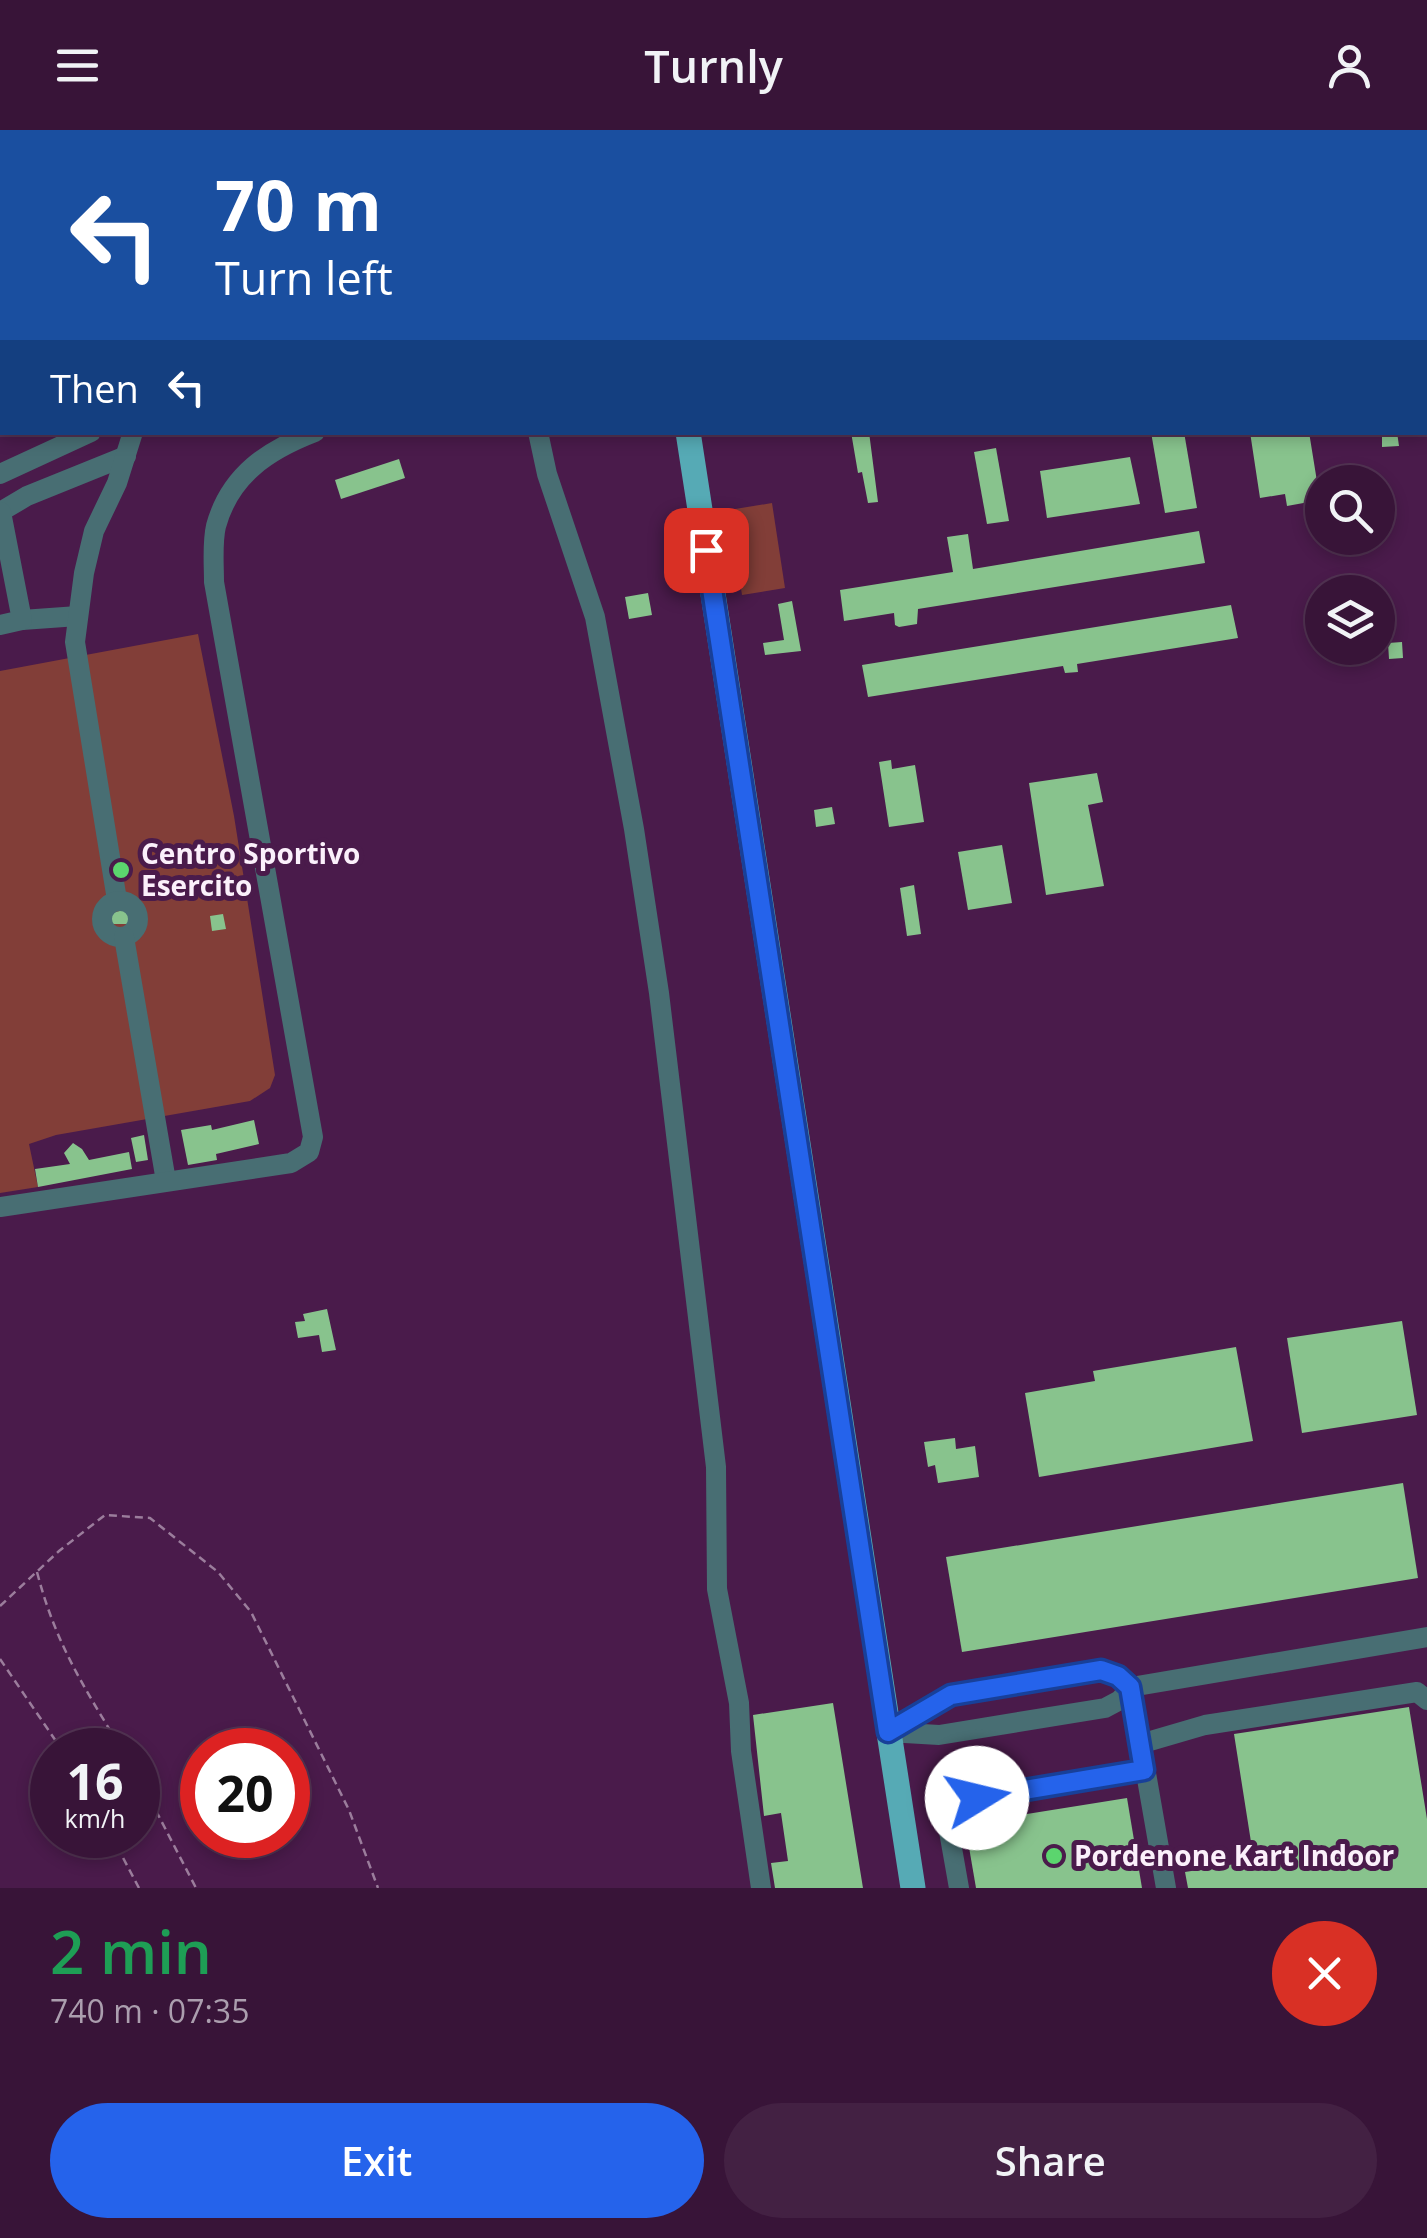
<!DOCTYPE html>
<meta charset="utf-8">
<style>
body{margin:0;font-family:"Open Sans",sans-serif;background:#432143;color:#f1f3f6;height:100vh;display:flex;flex-direction:column;font-size:38px;white-space:nowrap}
*{box-sizing:border-box;margin:0}
p{font-size:32px;color:#ab9eae}
.icon{flex:none;width:55px;height:55px;fill:none;stroke:currentColor;stroke-width:2;stroke-linecap:round;stroke-linejoin:round}
.map{position:relative;height:1758px;overflow:hidden}
.details{display:flex;flex-direction:column;background:#381438;flex:1}
.details>*{flex:none}
.banner{position:absolute;left:0px;top:0px;width:1428px;height:305px;box-shadow:0 5px 15px #0003,0 0 0 2px #523353;background:#1a4fa0;color:#fff;overflow:hidden}
.controls{position:absolute;left:1305px;top:335px;display:grid;gap:20px}
.controls a{display:grid;place-items:center;width:90px;height:90px;border-radius:50%;background:#381438;box-shadow:0 5px 15px #0003,0 0 0 2px #523353;font-size:50px}
.speed{position:absolute;left:30px;top:1598px;display:flex;gap:20px;font-size:50px;font-weight:700;text-align:center}
.speed>*{display:grid;place-content:center;width:130px;height:130px;border-radius:50%;background:#381438;box-shadow:0 5px 15px #0003,0 0 0 2px #523353;line-height:1}
.speed small{font-size:25px;font-weight:400}
.speed .limit{border:15px solid #d22;background:#fff;color:#111}
.pin{position:absolute;display:grid;place-items:center;width:85px;height:85px;color:#fff;margin:-42px;border-radius:20px;box-shadow:0 5px 15px #0006}
.me{position:absolute;width:110px;margin:-55px;rotate:81deg;stroke-linejoin:round;filter:drop-shadow(0 0 8px #0008)}
.turn{display:flex;align-items:center;gap:35px;height:210px;padding:0 50px;font-size:45px}
.turn .icon{width:130px;height:130px;stroke-width:2.5}
.turn b{display:block;font-size:70px;line-height:85px}
.then{display:flex;align-items:center;height:95px;padding:0 50px;background:#0003;gap:20px;font-size:38px}
.round{display:grid;place-items:center;flex:none;width:105px;height:105px;border-radius:52px;background:#432143}
.head{display:flex;align-items:center;justify-content:space-between;height:170px;padding:0 50px}
h1{font-size:60px;font-weight:600;line-height:75px;color:#1e9e55}
.cta{display:flex;gap:20px;margin-top:auto;padding:20px 50px}
.cta a{flex:1;height:115px;border-radius:60px;background:#2563eb;color:#fff;font-size:40px;font-weight:600;line-height:115px;text-align:center}
.cta a+a{background:#432143;color:#f1f3f6}
header{display:flex;justify-content:space-between;align-items:center;height:130px;padding:0 50px;background:#381438;font-size:45px;font-weight:600}
.map>svg:first-child{display:block}
</style>
<header><svg class="icon" aria-label="menu" viewBox="0 0 24 24"><path d="M4 6h16M4 12h16M4 18h16"/></svg>Turnly<svg class="icon" aria-label="person" viewBox="0 0 24 24"><circle cx="12" cy="8" r="4"/><path d="M4 21q1-7 8-7t8 7"/></svg></header>
<div class="map">
<svg width="1427" height="1758" viewBox="0 0 1427 1758">
<rect width="100%" height="100%" fill="#4a1b4b"/>
<!-- green -->
<g fill="#823e38">
<path d="M 772,373 L 785,458 L 742,465 L 729,380 Z"/>
<path d="M 198,504 L 234,686 L 275,945 L 270,958 L 250,971 L 56,1005 L 29,1014 L 38,1057 L 0,1063 L 0,541 Z"/>
</g>
<!-- building -->
<g fill="#88c38d">
<path d="M 851,302 L 869,302 L 878,372 L 868,373 L 862,342 L 858,343 Z"/>
<path d="M 1151,302 L 1184,302 L 1197,378 L 1165,383 Z"/>
<path d="M 1250,302 L 1309,302 L 1320,370 L 1287,376 L 1285,364 L 1260,368 Z"/>
<path d="M 1382,302 L 1397,302 L 1399,316 L 1382,317 Z"/>
<path d="M 996,318 L 1009,391 L 987,394 L 974,322 Z"/>
<path d="M 1130,327 L 1140,374 L 1047,388 L 1040,341 Z"/>
<path d="M 399,329 L 405,348 L 341,369 L 335,350 Z"/>
<path d="M 1199,401 L 1205,433 L 918,479 L 917,494 L 899,497 L 895,495 L 894,483 L 844,491 L 840,460 L 953,442 L 947,407 L 968,404 L 973,439 Z"/>
<path d="M 648,463 L 652,485 L 629,489 L 625,467 Z"/>
<path d="M 792,471 L 801,521 L 765,525 L 763,513 L 784,510 L 778,474 Z"/>
<path d="M 1231,475 L 1238,508 L 1077,534 L 1078,542 L 1065,543 L 1063,536 L 868,567 L 862,535 Z"/>
<path d="M 1402,512 L 1403,528 L 1389,529 L 1388,513 Z"/>
<path d="M 891,630 L 892,639 L 915,635 L 924,692 L 889,697 L 879,632 Z"/>
<path d="M 1097,643 L 1103,672 L 1088,675 L 1104,756 L 1046,765 L 1029,653 Z"/>
<path d="M 832,677 L 835,694 L 816,697 L 814,680 Z"/>
<path d="M 1002,715 L 1012,773 L 968,780 L 958,722 Z"/>
<path d="M 914,755 L 921,804 L 907,806 L 900,758 Z"/>
<path d="M 127,779 L 132,789 L 129,794 L 112,794 L 112,783 Z"/>
<path d="M 223,784 L 226,799 L 212,801 L 210,786 Z"/>
<path d="M 254,990 L 259,1014 L 216,1024 L 217,1030 L 188,1035 L 181,1000 L 211,995 L 212,1000 Z"/>
<path d="M 144,1005 L 148,1030 L 136,1032 L 131,1008 Z"/>
<path d="M 73,1013 L 82,1019 L 89,1030 L 129,1022 L 132,1039 L 38,1057 L 35,1039 L 70,1034 L 64,1023 Z"/>
<path d="M 327,1179 L 336,1220 L 322,1222 L 319,1205 L 298,1208 L 295,1192 L 305,1191 L 303,1184 Z"/>
<path d="M 1402,1191 L 1417,1285 L 1302,1303 L 1287,1208 Z"/>
<path d="M 1236,1217 L 1253,1311 L 1039,1347 L 1025,1263 L 1095,1251 L 1093,1241 Z"/>
<path d="M 955,1308 L 956,1319 L 975,1316 L 979,1347 L 938,1353 L 935,1335 L 928,1337 L 924,1312 Z"/>
<path d="M 1403,1353 L 1418,1448 L 962,1522 L 946,1427 Z"/>
<path d="M 833,1573 L 863,1758 L 775,1758 L 771,1733 L 788,1731 L 781,1683 L 764,1686 L 753,1585 Z"/>
<path d="M 1409,1577 L 1427,1689 L 1427,1758 L 1188,1758 L 1185,1742 L 1254,1731 L 1234,1604 Z"/>
<path d="M 1127,1668 L 1142,1758 L 976,1758 L 965,1694 Z"/>
</g>
<g fill="none" stroke-linecap="round" stroke-linejoin="round">
<!-- path -->
<g stroke="#9b7d9c" stroke-width="2.5" stroke-dasharray="8 5" stroke-linecap="butt">
<path d="M 37,1442 C 56,1515 84,1557 122,1620"/>
<path d="M 0,1476 L 59,1421 L 105,1385 L 150,1388 L 218,1442 L 251,1482 L 349,1680 L 378,1758"/>
<path d="M 0,1529 L 62,1620"/>
<path d="M 138,1646 L 196,1758"/>
<path d="M 111,1705 L 139,1758"/>
</g>
<!-- minor -->
<g stroke="#486e73" stroke-width="20">
<path d="M 8,0 L 9,2"/>
<path d="M 684,0 L 686,2"/>
<path d="M 1425,5 L 1427,3"/>
<path d="M 538,302 L 547,344 L 595,487 L 634,699 L 659,863 L 716,1337 L 717,1459 L 739,1573 L 741,1621 L 761,1758"/>
<path d="M 0,344 L 91,302"/>
<path d="M 0,382 L 27,366 L 126,326"/>
<path d="M 22,490 L 78,486"/>
<path d="M 0,495 L 22,490 L 1,382"/>
<path d="M 117,770 L 75,512 L 84,443 L 94,401 L 117,353 L 133,302"/>
<circle cx="120" cy="789" r="18"/>
<path d="M 124,807 L 166,1051"/>
<path d="M 0,1077 L 291,1033 L 309,1022 L 313,1007 L 214,452 C 214,434 212,413 216,396 C 230,345 268,320 315,302"/>
<path d="M 1101,1540 L 1118,1546 L 1131,1557 L 1120,1570 L 1105,1578 L 939,1605 L 888,1602 L 951,1565 Z"/>
<path d="M 1140,1614 L 1205,1595 L 1417,1562 L 1427,1570"/>
<path d="M 959,1758 L 944,1673 L 1144,1640"/>
<path d="M 1166,1758 L 1131,1557 L 1427,1507"/>
</g>
<!-- major -->
<g stroke="#56aab5" stroke-width="25">
<path d="M 639,0 L 641,2"/>
<path d="M 1425,136 L 1427,136"/>
<path d="M 688,302 L 913,1758"/>
</g>
</g>
<g fill="none" stroke-linecap="round" stroke-linejoin="round">
<!-- route casing -->
<g stroke="#184099" stroke-width="25">
<path id="route" d="M 706,420 L 888,1602 L 951,1565 L 1101,1540 L 1118,1546 L 1130,1557 L 1144,1640 L 977,1668"/>
</g>
<!-- route -->
<use href="#route" stroke="#2563eb" stroke-width="18"/>
</g>
<!-- markers -->
<g fill="#5bd56e" stroke="#4a1b4b" stroke-width="4">
<circle cx="121" cy="740" r="10"/>
<circle cx="1054" cy="1726" r="10"/>
</g>
<g text-anchor="middle" stroke-width="10" stroke-linejoin="round" paint-order="stroke">
<!-- poi labels -->
<g font-size="28" font-weight="bold" fill="#fbf0fb" stroke="#4a1b4b" text-anchor="start">
<text x="141" y="734">Centro Sportivo<tspan x="141" dy="32">Esercito</tspan></text>
<text x="1074" y="1736">Pordenone Kart Indoor</text>
</g>
</g>
</svg>
<div class="controls">
<a><svg class="icon" aria-label="search" viewBox="0 0 24 24"><circle cx="10" cy="10" r="6"/><path d="M15 15l6 6"/></svg></a>
<a><svg class="icon" aria-label="layers" viewBox="0 0 24 24"><path d="M12 4l9 5-9 5-9-5zM3 14l9 5 9-5"/></svg></a>
</div>
<div class="speed"><div>16<small>km/h</small></div><div class="limit">20</div></div>
<div class="pin" style="left:706px;top:420px;background:#d93025"><svg class="icon" aria-label="arrive" viewBox="0 0 24 24"><path d="M6 21V4h12l-3 4 3 4H6"/></svg></div>
<svg class="me" style="left:977px;top:1668px" viewBox="-20 -20 40 40"><circle r="19" fill="#fff"/><path d="M0-13L10 11 0 6-10 11z" fill="#2563eb"/></svg>
<div class="banner">
<div class="turn"><svg class="icon" aria-label="left" viewBox="0 0 24 24"><path d="M17 20v-9H6M10 6l-5 5 5 5"/></svg><div><b>70 m</b>Turn left</div></div>
<div class="then">Then<svg class="icon" aria-label="left" viewBox="0 0 24 24"><path d="M17 20v-9H6M10 6l-5 5 5 5"/></svg></div>
</div>
</div>
<section class="details">
<div class="head"><div><h1>2 min</h1><p>740 m · 07:35</p></div><a class="round" style="background:#d93025;color:#fff"><svg class="icon" aria-label="close" viewBox="0 0 24 24"><path d="M6 6l12 12M18 6L6 18"/></svg></a></div>
<div class="cta"><a>Exit</a><a>Share</a></div>
</section>
